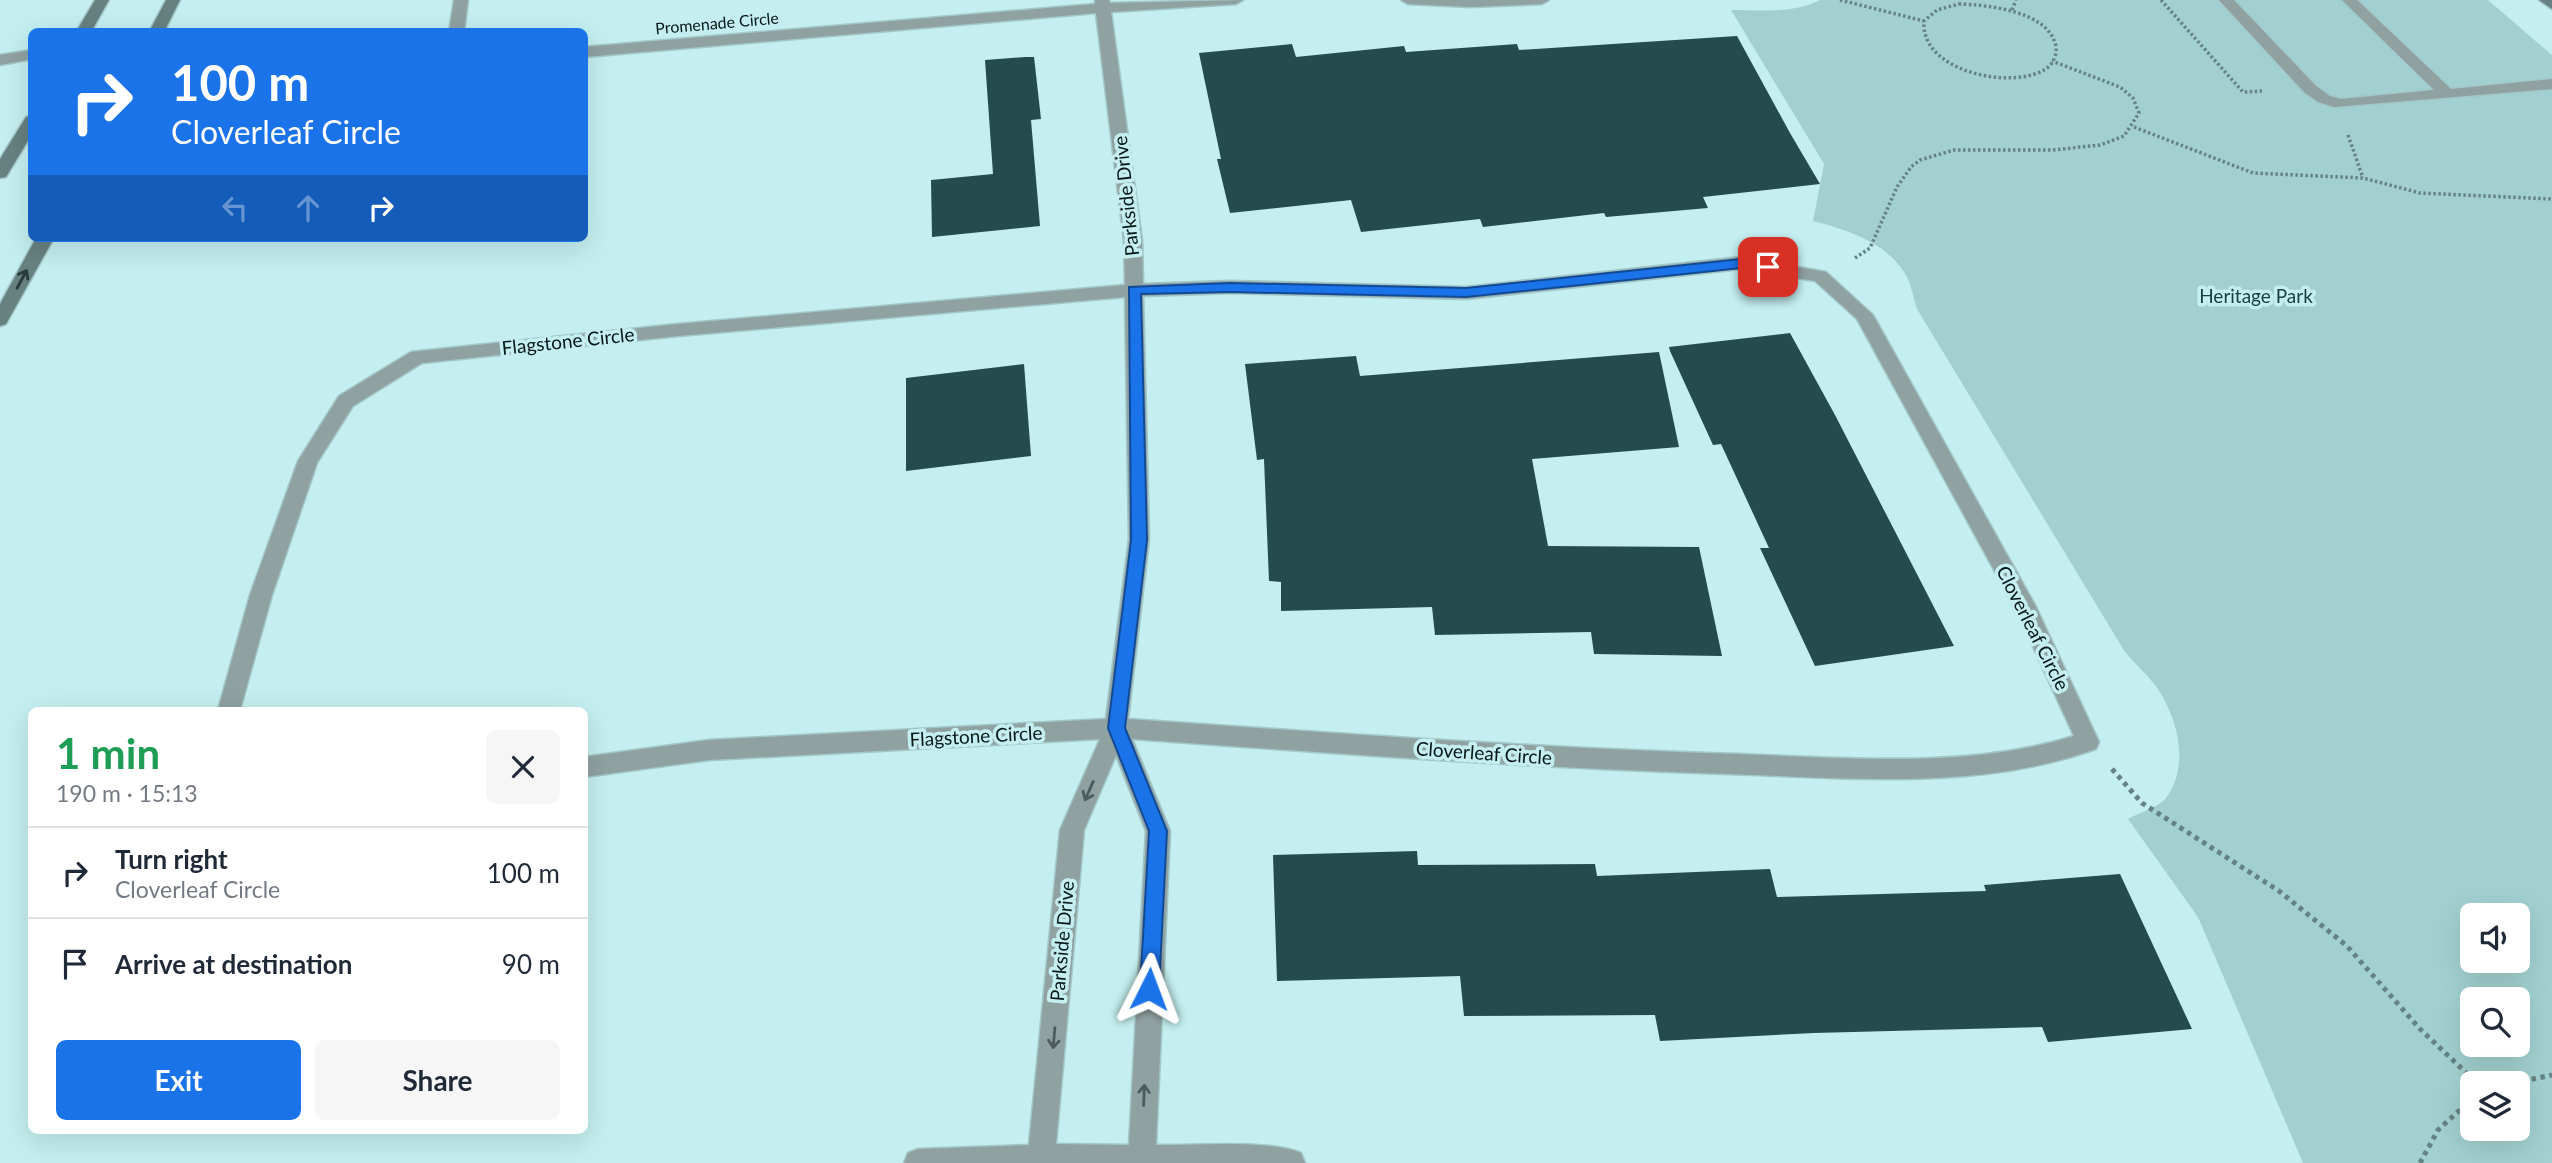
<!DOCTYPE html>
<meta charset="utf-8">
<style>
body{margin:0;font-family:Lato,sans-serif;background:#f6f6f7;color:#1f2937;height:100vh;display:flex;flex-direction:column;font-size:26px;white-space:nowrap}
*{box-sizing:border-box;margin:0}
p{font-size:23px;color:#747a83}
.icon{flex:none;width:38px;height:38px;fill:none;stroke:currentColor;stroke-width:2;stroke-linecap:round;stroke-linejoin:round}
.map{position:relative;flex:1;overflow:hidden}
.drawer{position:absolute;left:28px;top:707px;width:560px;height:427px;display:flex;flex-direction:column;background:#fff;border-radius:10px;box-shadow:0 7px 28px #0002}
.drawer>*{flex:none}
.banner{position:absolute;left:28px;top:28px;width:560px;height:214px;border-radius:10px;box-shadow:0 7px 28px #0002;background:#1a73e8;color:#fff;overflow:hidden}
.tools{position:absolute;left:2460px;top:903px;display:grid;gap:14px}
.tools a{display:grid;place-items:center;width:70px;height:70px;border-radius:10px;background:#fff;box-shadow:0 7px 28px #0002;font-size:35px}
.pin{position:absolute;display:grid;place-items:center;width:60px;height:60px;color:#fff;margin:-30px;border-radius:14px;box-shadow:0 4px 10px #0006}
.me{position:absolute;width:77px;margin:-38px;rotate:3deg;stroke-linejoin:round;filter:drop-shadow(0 0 5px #0008)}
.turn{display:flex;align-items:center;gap:24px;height:147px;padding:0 28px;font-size:32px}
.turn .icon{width:91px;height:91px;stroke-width:2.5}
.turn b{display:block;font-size:49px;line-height:60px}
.lanes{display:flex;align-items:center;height:66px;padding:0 28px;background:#0003;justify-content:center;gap:35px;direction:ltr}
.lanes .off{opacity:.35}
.round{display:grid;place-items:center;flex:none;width:74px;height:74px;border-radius:10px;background:#f6f6f7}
.head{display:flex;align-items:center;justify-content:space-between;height:119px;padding:0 28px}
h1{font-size:42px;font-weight:700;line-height:52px;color:#1e9e55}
.button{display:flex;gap:14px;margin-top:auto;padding:14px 28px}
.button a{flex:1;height:80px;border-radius:10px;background:#1a73e8;color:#fff;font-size:28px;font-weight:700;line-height:80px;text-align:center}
.button a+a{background:#f6f6f7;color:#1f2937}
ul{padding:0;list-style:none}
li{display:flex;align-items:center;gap:21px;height:91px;padding:0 28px;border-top:2px solid #e0e1e3}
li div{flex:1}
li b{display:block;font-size:26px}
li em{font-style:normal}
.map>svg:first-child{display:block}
</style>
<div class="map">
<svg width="2552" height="1163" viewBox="0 0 2552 1163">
<rect width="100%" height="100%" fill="#c4eeef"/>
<!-- green -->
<path fill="#a2d0d0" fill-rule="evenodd" d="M 1820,0 L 2488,0 L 2552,55 L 2552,1163 L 2303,1163 L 2198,917 L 2128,819 C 2139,813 2159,807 2166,798 C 2190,766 2178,720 2158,689 C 2149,676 2135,664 2125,652 L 1917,309 C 1913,297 1911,282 1904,272 C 1885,242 1845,229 1813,221 L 1824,164 L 1731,10 C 1760,10 1793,14 1820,0 ZM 2473,915 L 2518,915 L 2518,961 L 2473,961 ZM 2473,999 L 2518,999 L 2518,1045 L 2473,1045 ZM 2473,1083 L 2518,1083 L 2518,1129 L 2473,1129 Z"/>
<!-- building -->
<g fill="#254b4c">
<path d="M 1737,36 L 1790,133 L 1820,184 L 1703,197 L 1708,208 L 1606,217 L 1604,213 L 1483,227 L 1480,219 L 1361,232 L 1351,200 L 1230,213 L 1217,159 L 1221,159 L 1199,53 L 1292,44 L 1296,57 L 1404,46 L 1406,52 L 1517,44 L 1519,50 Z"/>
<path d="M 1025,57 L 1034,57 L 1041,119 L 1031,120 L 1040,226 L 932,237 L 931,180 L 993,174 L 985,60 Z"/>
<path d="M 1790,333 L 1835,415 L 1954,646 L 1815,666 L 1760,548 L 1769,548 L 1721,444 L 1713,445 L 1670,351 L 1669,347 Z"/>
<path d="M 1659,352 L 1679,447 L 1532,459 L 1548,546 L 1699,547 L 1722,656 L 1594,654 L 1591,632 L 1435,635 L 1432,607 L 1281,611 L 1281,582 L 1269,581 L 1264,459 L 1257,460 L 1245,364 L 1356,356 L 1360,376 Z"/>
<path d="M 1024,364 L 1031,456 L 906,471 L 906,378 Z"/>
<path d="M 1417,851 L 1418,865 L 1595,864 L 1597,876 L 1770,869 L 1777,897 L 1986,891 L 1984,885 L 2120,874 L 2192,1029 L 2048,1042 L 2042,1027 L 1814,1033 L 1660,1041 L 1655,1015 L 1464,1016 L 1460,976 L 1277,981 L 1273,855 Z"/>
</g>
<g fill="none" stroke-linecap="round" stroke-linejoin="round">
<!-- lane casing -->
<g stroke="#a2c7c8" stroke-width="3">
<g id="lane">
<path d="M 2219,0 L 2234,0 L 2316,86 L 2330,96 L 2341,99 L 2434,90 L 2342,0 L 2357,0 L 2451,89 L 2552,79 L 2552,89 L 2334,107 L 2318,102 L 2304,92 Z"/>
<path d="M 32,50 L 32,59 L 0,65 L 0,55 Z"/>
</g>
</g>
<!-- street casing -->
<g stroke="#a2c7c8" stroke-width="3">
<g id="street">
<path d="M 454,0 L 468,0 L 464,32 L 449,32 Z"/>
<path d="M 1095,0 L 1109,0 L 1110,3 L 1243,0 L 1236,4 L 1111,12 L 1142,241 L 1143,284 L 1230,281 L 1466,287 L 1741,257 L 1826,272 L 1873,315 L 2035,605 L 2099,742 L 2096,749 C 1979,791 1851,778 1729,774 C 1530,768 1331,753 1132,739 L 1170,831 L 1156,1145 C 1195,1146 1266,1139 1301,1153 L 1305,1163 L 904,1163 L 908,1153 L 918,1149 L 1029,1145 L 1060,830 L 1100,739 L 709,760 L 584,777 L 584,757 L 709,740 L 1106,719 L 1129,539 L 1125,297 L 678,336 L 422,363 L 353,406 L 317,463 L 272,595 L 240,710 L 218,710 L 250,595 L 298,461 L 339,396 L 411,352 L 678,324 L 1125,285 L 1124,241 L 1096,13 L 584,57 L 584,47 L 1095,4 ZM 1741,269 L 1815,281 L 1857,319 L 2018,614 L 2074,736 C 1969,769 1846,758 1737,754 C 1534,748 1331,733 1128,719 L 1149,539 L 1143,296 L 1230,293 L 1466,299 ZM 1116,755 L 1146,831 L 1129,1145 L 1056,1144 L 1084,830 Z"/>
<path d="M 1401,0 L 1549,0 L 1542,4 L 1470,7 L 1408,4 Z"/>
</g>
</g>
<!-- secondary casing -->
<g stroke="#a2c7c8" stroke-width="3">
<g id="secondary">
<path d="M 95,0 L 109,0 L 91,32 L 76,32 Z"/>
<path d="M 166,0 L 180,0 L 164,32 L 149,32 Z"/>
<path d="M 2539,0 L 2552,0 L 2552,9 Z"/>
<path d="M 32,115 L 32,134 L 6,177 L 0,178 L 0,159 L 26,117 Z"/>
<path d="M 36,238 L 54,238 L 6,324 L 0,326 L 0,304 Z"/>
</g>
</g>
<!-- path-far1 -->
<g stroke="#668383" stroke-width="3.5" stroke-dasharray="2.5 2.5" stroke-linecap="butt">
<path d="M 1840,0 L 1924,21"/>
<path d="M 2161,0 L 2243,92 L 2262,91"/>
<path d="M 1959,4 C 1988,5 2050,11 2056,47 C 2057,56 2052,66 2044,70 C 2009,90 1920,71 1924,21 L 1937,10 Z"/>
<path d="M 2012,10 L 2016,0"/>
<path d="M 2134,127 L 2253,173 L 2363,178 L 2420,193 L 2552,199"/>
<path d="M 2348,135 L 2363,178"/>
<path d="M 1855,258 L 1870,248 L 1897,187 L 1911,167 L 1920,160 L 1954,150 L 2053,150 L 2100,145 L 2124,136 L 2139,113 L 2133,98 L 2120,87 L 2052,61"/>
</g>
<!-- path -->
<g stroke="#668383" stroke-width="5" stroke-dasharray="4.5 4.5" stroke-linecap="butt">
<path d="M 2112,769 L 2142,803 L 2279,891 L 2347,946 L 2420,1029 L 2477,1083"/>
<path d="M 2514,1083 L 2552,1075"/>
<path d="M 2420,1163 L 2438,1130 L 2473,1098"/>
</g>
<!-- lane -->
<use href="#lane" fill="#90a1a1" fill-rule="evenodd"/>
<!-- street -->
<use href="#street" fill="#90a1a1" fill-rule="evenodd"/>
<!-- secondary -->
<use href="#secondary" fill="#678080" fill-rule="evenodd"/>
</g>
<!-- one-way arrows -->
<defs><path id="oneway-shaft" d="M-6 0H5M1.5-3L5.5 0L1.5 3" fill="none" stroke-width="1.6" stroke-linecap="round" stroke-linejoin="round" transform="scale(1.75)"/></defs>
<use stroke="#293c3c" href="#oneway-shaft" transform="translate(22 279) rotate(-62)"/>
<g stroke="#4c5c5c">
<use href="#oneway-shaft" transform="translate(1089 791) rotate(114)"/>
<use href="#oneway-shaft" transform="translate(1054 1038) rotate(95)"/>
<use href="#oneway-shaft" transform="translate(1144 1095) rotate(-88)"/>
</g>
<!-- route -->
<path fill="#1a73e8" stroke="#114b97" stroke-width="2" d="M 1741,259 L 1768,263 L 1774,267 L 1768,272 L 1741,268 L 1466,297 L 1230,292 L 1141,294 L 1147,540 L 1125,728 L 1167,831 L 1159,989 L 1156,996 L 1149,999 L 1142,996 L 1140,989 L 1149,831 L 1108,728 L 1131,540 L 1129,287 L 1230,283 L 1466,288 Z"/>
<g text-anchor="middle" stroke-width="7" stroke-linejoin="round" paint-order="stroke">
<!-- far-street labels -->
<g font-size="16" fill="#071717" stroke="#c4eeef">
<text transform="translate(717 23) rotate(-5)" y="6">Promenade Circle</text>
</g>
<!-- street labels -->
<g font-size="19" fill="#071717" stroke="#c4eeef">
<text transform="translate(1126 196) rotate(-96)" y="7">Parkside Drive</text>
<text transform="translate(568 341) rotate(-6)" y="7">Flagstone Circle</text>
<text transform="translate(2033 628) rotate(63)" y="7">Cloverleaf Circle</text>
<text transform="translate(976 736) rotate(-3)" y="7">Flagstone Circle</text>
<text transform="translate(1484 753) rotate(4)" y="7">Cloverleaf Circle</text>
<text transform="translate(1062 941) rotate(-85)" y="7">Parkside Drive</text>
</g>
<!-- park labels -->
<g font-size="19" fill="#193f3f" stroke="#c4eeef">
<text x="2256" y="303">Heritage Park</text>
</g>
</g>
</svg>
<div class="tools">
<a><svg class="icon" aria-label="sound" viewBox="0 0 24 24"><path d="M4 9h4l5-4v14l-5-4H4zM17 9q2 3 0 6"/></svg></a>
<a><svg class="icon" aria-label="search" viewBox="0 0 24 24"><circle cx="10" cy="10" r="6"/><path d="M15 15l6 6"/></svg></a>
<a><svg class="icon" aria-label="layers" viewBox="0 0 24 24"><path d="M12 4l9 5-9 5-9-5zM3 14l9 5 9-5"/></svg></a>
</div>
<div class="pin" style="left:1768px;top:267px;background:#d93025"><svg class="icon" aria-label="arrive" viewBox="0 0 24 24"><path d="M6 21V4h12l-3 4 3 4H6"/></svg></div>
<svg class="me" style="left:1149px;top:989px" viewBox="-20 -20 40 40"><path d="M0-17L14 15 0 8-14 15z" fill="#1a73e8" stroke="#fff" stroke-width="4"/></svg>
<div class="banner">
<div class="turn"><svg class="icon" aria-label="right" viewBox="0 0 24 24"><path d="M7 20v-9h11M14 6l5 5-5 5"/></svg><div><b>100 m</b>Cloverleaf Circle</div></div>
<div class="lanes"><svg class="icon off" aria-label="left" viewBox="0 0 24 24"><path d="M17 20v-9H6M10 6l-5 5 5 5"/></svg><svg class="icon off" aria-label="ahead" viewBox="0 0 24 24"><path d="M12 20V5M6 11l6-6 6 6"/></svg><svg class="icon" aria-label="right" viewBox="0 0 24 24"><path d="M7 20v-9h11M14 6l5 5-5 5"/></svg></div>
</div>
<section class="drawer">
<div class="head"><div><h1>1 min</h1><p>190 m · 15:13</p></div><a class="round"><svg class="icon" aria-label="close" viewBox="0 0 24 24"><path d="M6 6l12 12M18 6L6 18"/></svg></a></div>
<ul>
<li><svg class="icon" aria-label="right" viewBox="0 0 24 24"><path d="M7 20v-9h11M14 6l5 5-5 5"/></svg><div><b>Turn right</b><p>Cloverleaf Circle</p></div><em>100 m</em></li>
<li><svg class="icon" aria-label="arrive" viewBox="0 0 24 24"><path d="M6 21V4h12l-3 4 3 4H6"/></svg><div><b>Arrive at destination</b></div><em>90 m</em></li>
</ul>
<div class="button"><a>Exit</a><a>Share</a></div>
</section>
</div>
